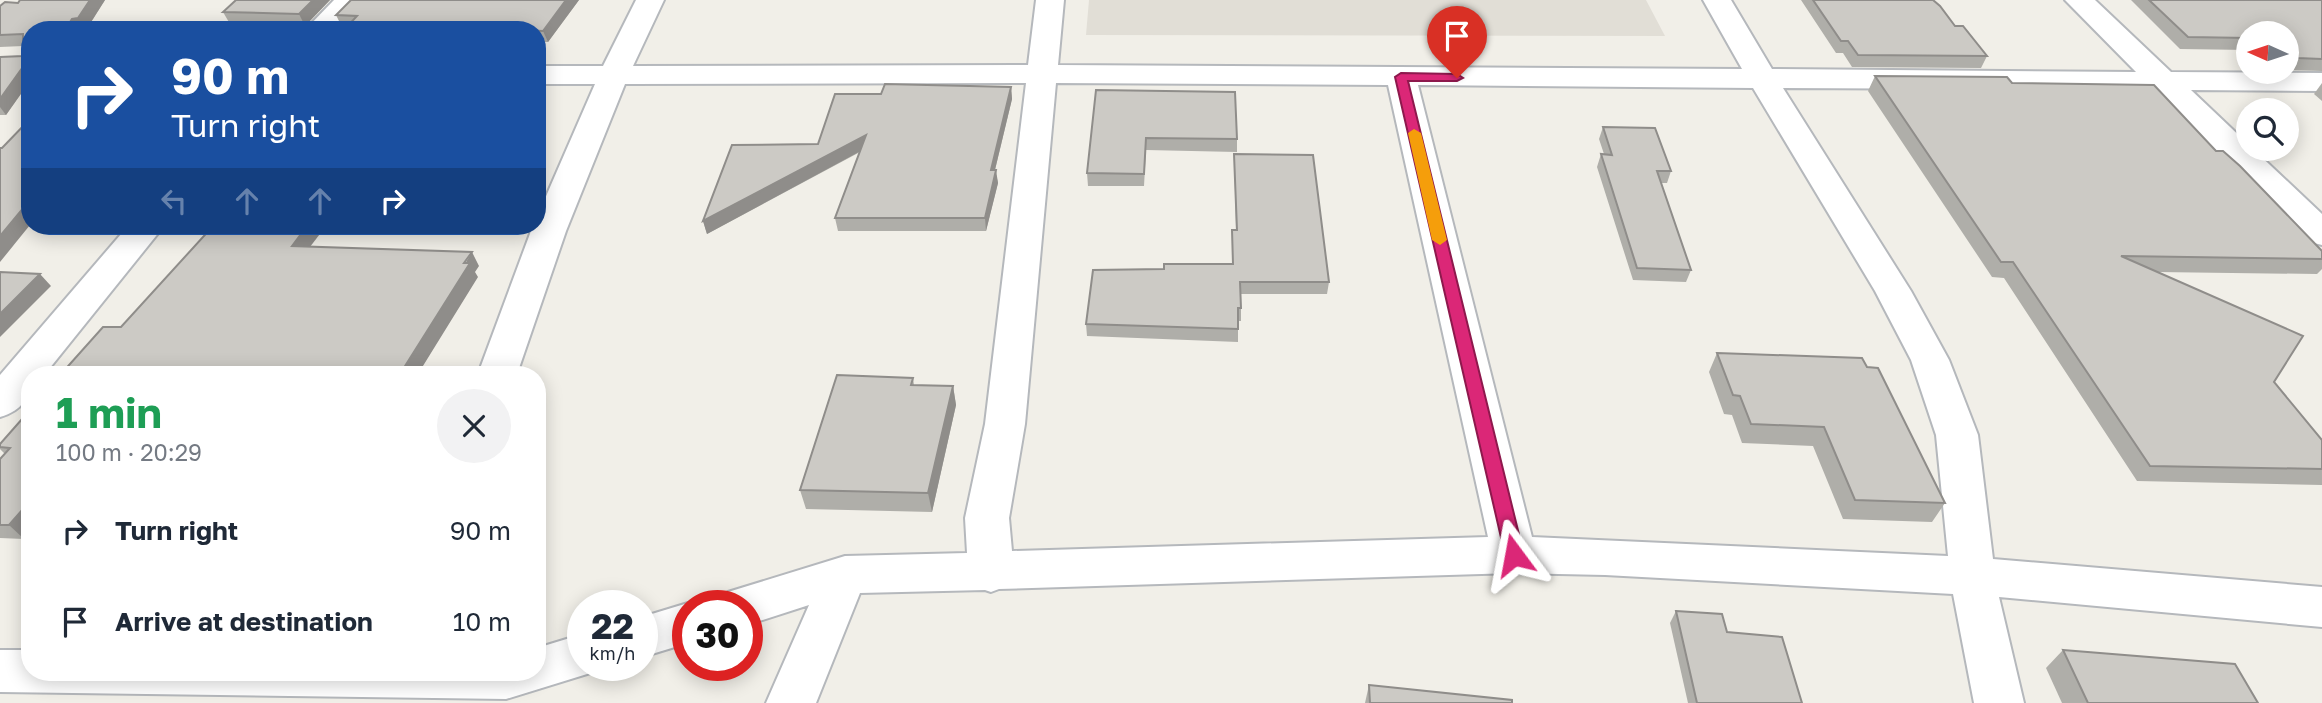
<!DOCTYPE html>
<meta charset="utf-8">
<style>
body{margin:0;font-family:"Golos Text",sans-serif;background:#f2f2f3;color:#1f2937;height:100vh;display:flex;flex-direction:column;font-size:26px;white-space:nowrap}
*{box-sizing:border-box;margin:0}
p{font-size:23px;color:#747a83}
.icon{flex:none;width:38px;height:38px;fill:none;stroke:currentColor;stroke-width:2;stroke-linecap:round;stroke-linejoin:round}
.map{position:relative;flex:1;overflow:hidden}
.details{position:absolute;left:21px;top:366px;width:525px;height:315px;display:flex;flex-direction:column;background:#fff;border-radius:28px;box-shadow:0 4px 18px #0003}
.details>*{flex:none}
.banner{position:absolute;left:21px;top:21px;width:525px;height:214px;border-radius:28px;box-shadow:0 4px 18px #0003;background:#1a4fa0;color:#fff;overflow:hidden}
.needle{width:46px;rotate:273deg}
.tools{position:absolute;left:2236px;top:21px;display:grid;gap:14px}
.tools a{display:grid;place-items:center;width:63px;height:63px;border-radius:50%;background:#fff;box-shadow:0 4px 18px #0003;font-size:35px}
.speed{position:absolute;left:567px;top:590px;display:flex;gap:14px;font-size:35px;font-weight:700;text-align:center}
.speed>*{display:grid;place-content:center;width:91px;height:91px;border-radius:50%;background:#fff;box-shadow:0 4px 18px #0003;line-height:1}
.speed small{font-size:18px;font-weight:400}
.speed .limit{border:10px solid #d22;background:#fff;color:#111}
.pin{position:absolute;display:grid;place-items:center;width:60px;height:60px;color:#fff;margin:-72px -30px;border-radius:50% 50% 50% 0;rotate:-45deg;box-shadow:0 0 7px #0007}
.pin .icon{rotate:45deg}
.me{position:absolute;width:77px;margin:-38px;rotate:347deg;stroke-linejoin:round;filter:drop-shadow(0 0 5px #0008)}
.turn{display:flex;align-items:center;gap:24px;height:147px;padding:0 35px;font-size:32px}
.turn .icon{width:91px;height:91px;stroke-width:2.5}
.turn b{display:block;font-size:49px;line-height:60px}
.lanes{display:flex;align-items:center;height:66px;padding:0 35px;background:#0003;justify-content:center;gap:35px;direction:ltr}
.lanes .off{opacity:.35}
.round{display:grid;place-items:center;flex:none;width:74px;height:74px;border-radius:37px;background:#f2f2f3}
.summary{display:flex;align-items:center;justify-content:space-between;height:119px;padding:0 35px}
h1{font-size:42px;font-weight:700;line-height:52px;color:#1e9e55}
ul{padding:0;list-style:none}
li{display:flex;align-items:center;gap:21px;height:91px;padding:0 35px}
li div{flex:1}
li b{display:block;font-size:26px}
li em{font-style:normal}
.map>svg:first-child{display:block}
</style>
<div class="map">
<svg width="2322" height="703" viewBox="0 0 2322 703">
<rect width="100%" height="100%" fill="#f1efe8"/>
<!-- education -->
<path fill="#e1ded6" d="M 1089,0 L 1646,0 L 1665,36 L 1086,35 Z"/>
<g fill="none" stroke-linecap="round" stroke-linejoin="round">
<!-- street casing -->
<g stroke="#b5b8bc" stroke-width="4">
<g id="street">
<path d="M 334,0 L 364,0 L 336,30 L 305,30 Z"/>
<path d="M 636,0 L 664,0 L 633,66 L 1028,65 L 1036,0 L 1064,0 L 1058,65 L 1742,69 L 1703,0 L 1731,0 L 1772,69 L 2136,72 L 2065,0 L 2095,0 L 2171,72 L 2322,73 L 2322,91 L 2191,90 L 2249,145 L 2249,149 L 2253,149 L 2322,214 L 2322,245 L 2310,242 L 2155,90 L 1783,88 L 1911,291 L 1949,360 L 1978,435 L 1993,559 L 2322,587 L 2322,627 L 1999,597 L 2024,703 L 1974,703 L 1953,594 L 1605,575 L 1514,573 L 999,589 L 991,592 L 985,590 L 860,593 L 816,703 L 766,703 L 809,605 L 747,625 L 747,606 L 721,606 L 728,592 L 845,556 L 967,553 L 965,518 L 985,424 L 1026,83 L 625,84 L 566,231 L 517,374 L 478,374 L 531,231 L 534,226 L 537,226 L 537,217 L 595,84 L 537,84 L 537,66 L 603,66 ZM 1056,83 L 1388,85 L 1488,537 L 1012,551 L 1009,518 L 1025,424 ZM 1418,85 L 1753,88 L 1875,291 L 1911,360 L 1936,435 L 1948,556 L 1532,537 Z"/>
<path d="M 128,226 L 164,226 L 45,374 L 30,374 C 30,398 23,410 0,417 L 0,375 Z"/>
<path d="M 688,603 L 695,606 L 688,606 L 688,643 L 642,657 L 642,617 Z"/>
<path d="M 583,634 L 583,665 L 602,665 L 600,670 L 506,699 L 0,692 L 0,650 L 30,650 L 30,672 L 537,672 L 537,648 Z"/>
</g>
</g>
<!-- street -->
<use href="#street" fill="#fff" fill-rule="evenodd"/>
</g>
<!-- wall -->
<g fill="#afaea9">
<path d="M 20,0 L 105,0 L 86,30 L 30,30 L 30,81 L 6,115 L 0,115 L 0,57 L 23,56 L 23,46 L 0,47 L 0,6 L 18,3 Z"/>
<path d="M 330,0 L 305,26 L 230,24 L 223,12 Z"/>
<path d="M 351,0 L 579,0 L 548,42 L 537,42 L 537,30 L 344,30 L 346,27 L 342,27 L 336,15 Z"/>
<path d="M 1801,0 L 1933,0 L 1955,26 L 1987,56 L 1981,68 L 1852,67 L 1843,53 L 1836,53 Z"/>
<path d="M 2131,0 L 2322,0 L 2322,71 L 2288,70 L 2287,69 L 2287,33 L 2249,33 L 2249,50 L 2180,49 Z"/>
<path d="M 1875,76 L 2012,83 L 2216,151 L 2322,251 L 2322,269 L 2317,274 L 2157,272 L 2274,382 L 2322,440 L 2322,485 L 2137,481 L 2004,278 L 1992,277 L 1868,91 Z"/>
<path d="M 2322,83 L 2322,101 L 2314,94 Z"/>
<path d="M 1011,87 L 1012,99 L 995,170 L 998,183 L 986,231 L 838,231 L 835,218 L 860,152 L 707,234 L 703,221 L 818,144 L 881,94 Z"/>
<path d="M 1096,90 L 1237,139 L 1237,152 L 1146,150 L 1144,186 L 1088,186 L 1087,173 Z"/>
<path d="M 1603,127 L 1671,171 L 1667,183 L 1661,183 L 1691,270 L 1686,282 L 1633,280 L 1597,167 L 1601,154 L 1604,154 L 1599,139 Z"/>
<path d="M 1234,154 L 1329,282 L 1327,294 L 1241,294 L 1241,321 L 1238,321 L 1238,342 L 1087,336 L 1086,324 L 1164,269 L 1232,264 L 1232,230 L 1236,230 Z"/>
<path d="M 1717,353 L 1867,367 L 1945,503 L 1932,522 L 1843,519 L 1813,446 L 1742,443 L 1732,415 L 1724,414 L 1709,372 Z"/>
<path d="M 913,378 L 914,385 L 953,386 L 956,405 L 932,512 L 806,509 L 800,490 Z"/>
<path d="M 30,410 L 30,532 L 24,539 L 0,538 L 0,459 L 5,454 L 0,449 L 0,444 Z"/>
<path d="M 1676,611 L 1727,632 L 1802,703 L 1688,703 L 1670,623 Z"/>
<path d="M 2063,650 L 2258,703 L 2062,703 L 2046,668 Z"/>
<path d="M 1369,685 L 1512,703 L 1365,703 Z"/>
</g>
<!-- shaded-wall -->
<g fill="#8f8d8a">
<path d="M 90,0 L 105,0 L 86,30 L 65,30 L 72,19 Z"/>
<path d="M 313,0 L 330,0 L 305,26 L 299,14 Z"/>
<path d="M 566,0 L 579,0 L 548,42 L 543,31 Z"/>
<path d="M 30,57 L 30,81 L 6,115 L 0,107 L 0,99 Z"/>
<path d="M 1011,87 L 1012,99 L 992,182 L 991,170 Z"/>
<path d="M 866,135 L 868,147 L 707,234 L 703,221 Z"/>
<path d="M 996,170 L 998,183 L 986,231 L 985,218 Z"/>
<path d="M 30,200 L 30,225 L 0,262 L 0,236 Z"/>
<path d="M 307,226 L 326,226 L 300,260 L 292,246 Z"/>
<path d="M 472,252 L 479,266 L 475,272 L 478,277 L 418,374 L 400,374 Z"/>
<path d="M 40,274 L 51,286 L 0,337 L 0,314 Z"/>
<path d="M 953,386 L 956,405 L 932,512 L 928,493 Z"/>
<path d="M 30,501 L 30,532 L 24,539 L 9,525 Z"/>
</g>
<!-- building -->
<g fill="#cccac5" stroke="#8f8d8a" stroke-width="2">
<path d="M 20,0 L 90,0 L 78,18 L 72,19 L 65,30 L 30,30 L 30,57 L 0,99 L 0,57 L 23,56 L 23,34 L 0,35 L 0,6 L 5,2 L 18,3 Z"/>
<path d="M 236,0 L 313,0 L 299,14 L 223,12 Z"/>
<path d="M 351,0 L 566,0 L 543,31 L 468,28 L 467,30 L 344,30 L 357,16 L 336,15 Z"/>
<path d="M 1813,0 L 1933,0 L 1940,6 L 1955,26 L 1963,26 L 1987,56 L 1858,55 L 1848,41 L 1841,41 Z"/>
<path d="M 2149,0 L 2322,0 L 2322,59 L 2297,58 L 2287,49 L 2287,33 L 2249,33 L 2249,38 L 2188,37 Z"/>
<path d="M 1875,76 L 2007,77 L 2012,83 L 2154,85 L 2216,151 L 2223,151 L 2240,166 L 2322,251 L 2322,259 L 2121,256 L 2303,336 L 2274,382 L 2322,440 L 2322,469 L 2150,466 L 2013,262 L 2001,262 Z"/>
<path d="M 885,84 L 1011,87 L 991,170 L 996,170 L 985,218 L 835,218 L 866,135 L 703,221 L 732,145 L 818,144 L 835,94 L 881,94 Z"/>
<path d="M 1096,90 L 1235,92 L 1237,139 L 1146,138 L 1144,174 L 1087,173 Z"/>
<path d="M 30,119 L 30,200 L 0,236 L 0,148 L 2,148 Z"/>
<path d="M 1603,127 L 1655,128 L 1671,171 L 1657,171 L 1691,270 L 1637,268 L 1601,154 L 1612,155 Z"/>
<path d="M 1234,154 L 1313,155 L 1329,282 L 1240,282 L 1241,308 L 1238,308 L 1238,329 L 1086,324 L 1093,270 L 1164,269 L 1164,264 L 1233,264 L 1232,230 L 1237,230 Z"/>
<path d="M 213,226 L 307,226 L 292,246 L 472,252 L 464,263 L 470,263 L 400,374 L 61,374 L 103,327 L 121,327 Z"/>
<path d="M 0,272 L 40,274 L 0,314 Z"/>
<path d="M 1717,353 L 1862,358 L 1867,367 L 1878,368 L 1945,503 L 1855,500 L 1824,427 L 1751,424 L 1740,396 L 1733,395 Z"/>
<path d="M 837,375 L 913,378 L 911,385 L 953,386 L 928,493 L 800,490 Z"/>
<path d="M 30,410 L 30,501 L 9,525 L 0,525 L 0,459 L 10,448 L 0,447 L 0,444 Z"/>
<path d="M 1676,611 L 1722,614 L 1727,632 L 1782,637 L 1802,703 L 1697,703 Z"/>
<path d="M 2063,650 L 2235,664 L 2258,703 L 2088,703 Z"/>
<path d="M 1369,685 L 1512,700 L 1512,703 L 1370,703 Z"/>
</g>
<!-- route -->
<path fill="#db2777" stroke="#8e194d" stroke-width="2" d="M 1401,73 L 1457,74 L 1463,78 L 1457,81 L 1408,81 L 1524,555 L 1521,561 L 1514,563 L 1508,561 L 1505,555 L 1395,77 Z"/>
<!-- slow -->
<path fill="#f59e0b" d="M 1414,129 L 1421,133 L 1447,240 L 1440,245 L 1432,240 L 1408,133 Z"/>
</svg>
<div class="tools">
<a><svg class="needle" viewBox="-14 -14 28 28"><path d="M0-13l5 13h-10z" fill="#e53935"/><path d="M0 13l5-13h-10z" fill="#747a83"/></svg></a>
<a><svg class="icon" aria-label="search" viewBox="0 0 24 24"><circle cx="10" cy="10" r="6"/><path d="M15 15l6 6"/></svg></a>
</div>
<div class="speed"><div>22<small>km/h</small></div><div class="limit">30</div></div>
<div class="pin" style="left:1457px;top:78px;background:#d93025"><svg class="icon" aria-label="arrive" viewBox="0 0 24 24"><path d="M6 21V4h12l-3 4 3 4H6"/></svg></div>
<svg class="me" style="left:1514px;top:555px" viewBox="-20 -20 40 40"><path d="M0-17L14 15 0 8-14 15z" fill="#db2777" stroke="#fff" stroke-width="4"/></svg>
<div class="banner">
<div class="turn"><svg class="icon" aria-label="right" viewBox="0 0 24 24"><path d="M7 20v-9h11M14 6l5 5-5 5"/></svg><div><b>90 m</b>Turn right</div></div>
<div class="lanes"><svg class="icon off" aria-label="left" viewBox="0 0 24 24"><path d="M17 20v-9H6M10 6l-5 5 5 5"/></svg><svg class="icon off" aria-label="ahead" viewBox="0 0 24 24"><path d="M12 20V5M6 11l6-6 6 6"/></svg><svg class="icon off" aria-label="ahead" viewBox="0 0 24 24"><path d="M12 20V5M6 11l6-6 6 6"/></svg><svg class="icon" aria-label="right" viewBox="0 0 24 24"><path d="M7 20v-9h11M14 6l5 5-5 5"/></svg></div>
</div>
<section class="details">
<div class="summary"><div><h1>1 min</h1><p>100 m · 20:29</p></div><a class="round"><svg class="icon" aria-label="close" viewBox="0 0 24 24"><path d="M6 6l12 12M18 6L6 18"/></svg></a></div>
<ul>
<li><svg class="icon" aria-label="right" viewBox="0 0 24 24"><path d="M7 20v-9h11M14 6l5 5-5 5"/></svg><div><b>Turn right</b></div><em>90 m</em></li>
<li><svg class="icon" aria-label="arrive" viewBox="0 0 24 24"><path d="M6 21V4h12l-3 4 3 4H6"/></svg><div><b>Arrive at destination</b></div><em>10 m</em></li>
</ul>
</section>
</div>
